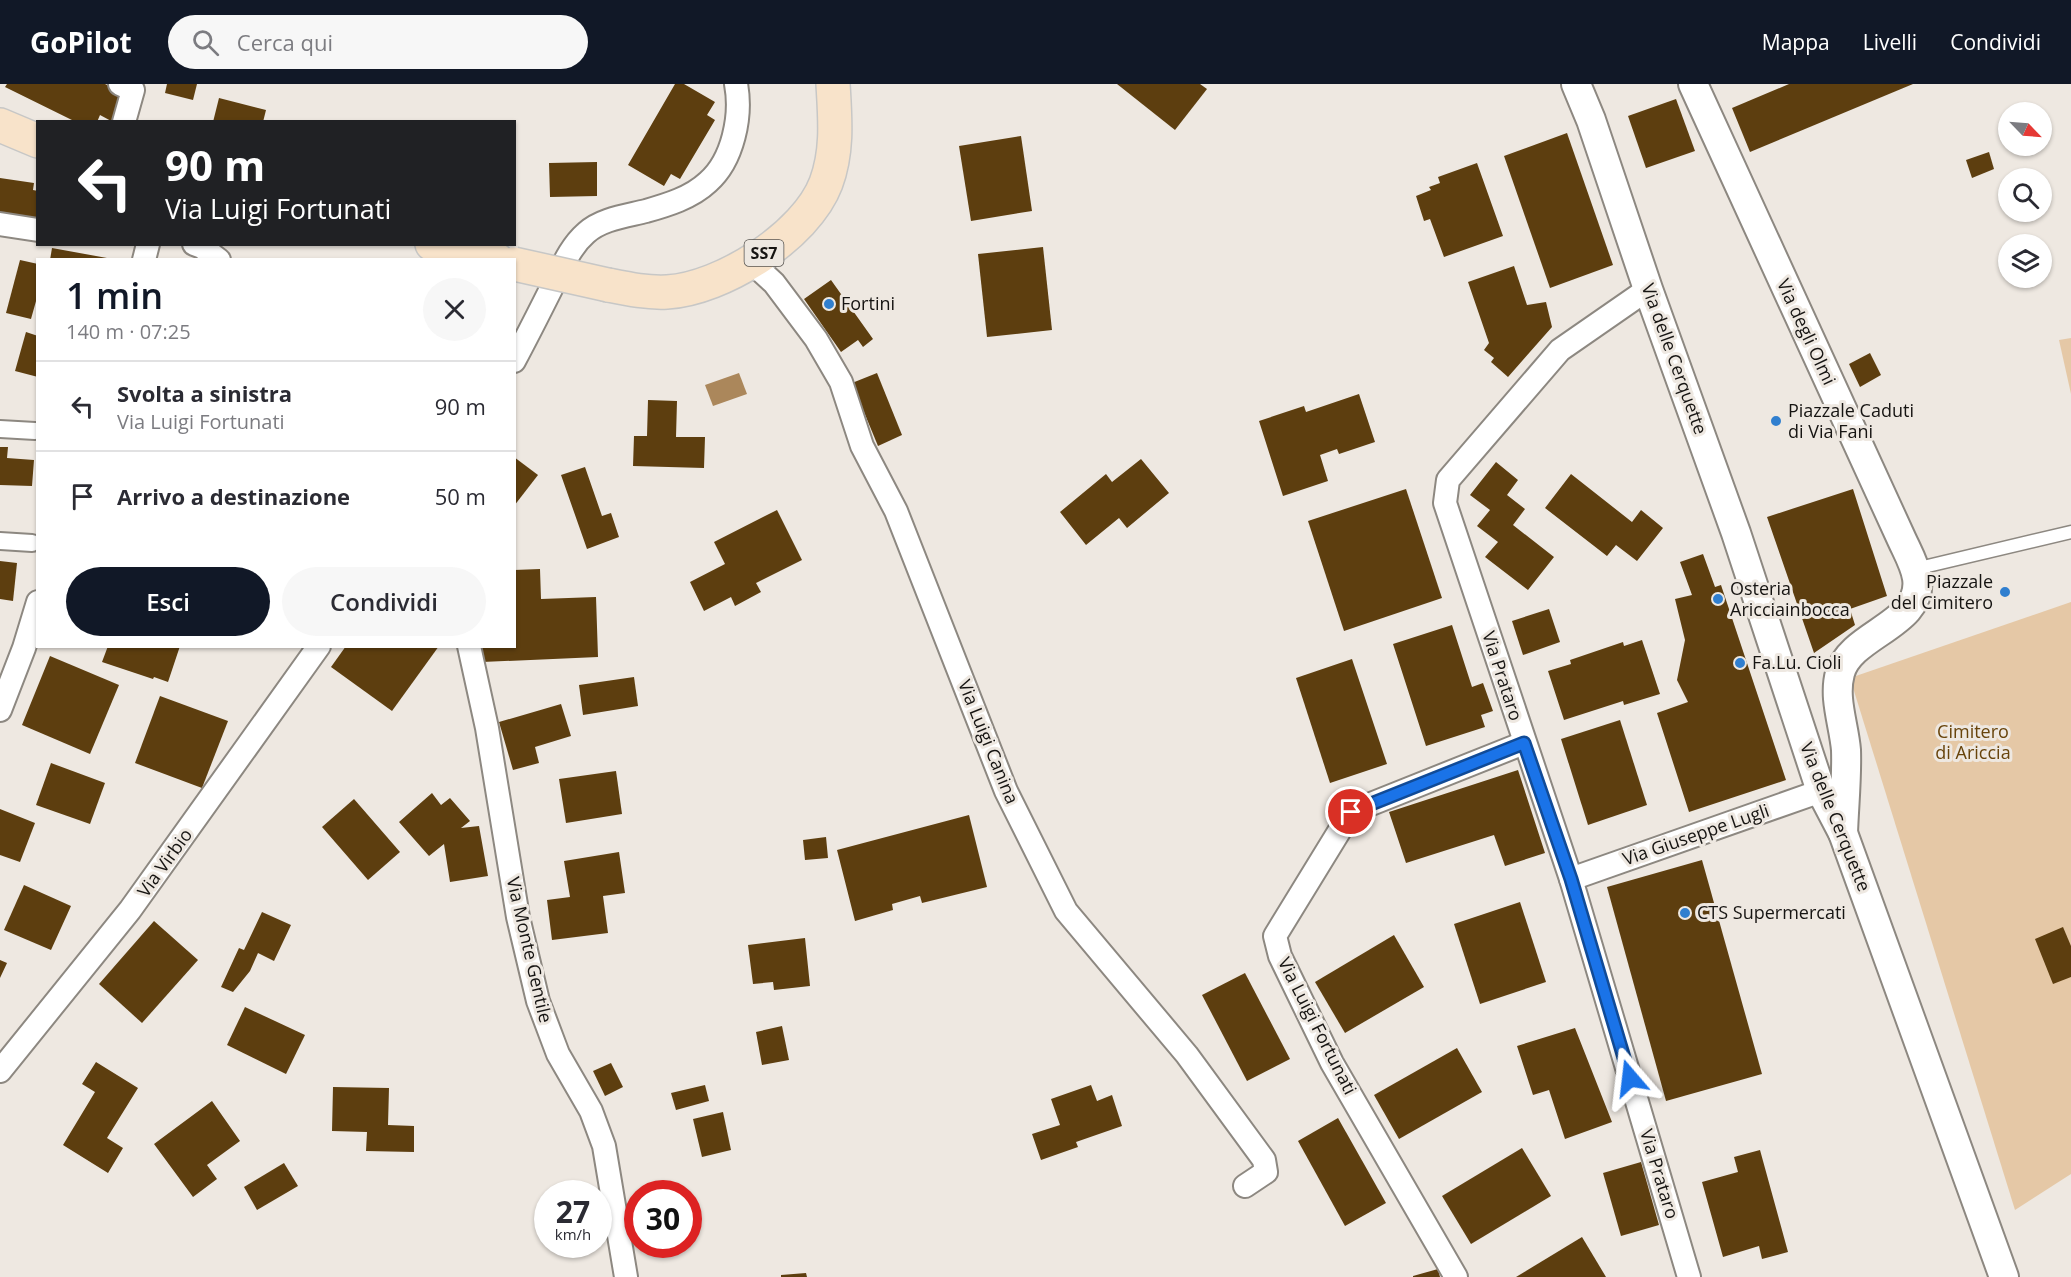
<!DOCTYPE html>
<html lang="it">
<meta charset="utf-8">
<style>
body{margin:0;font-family:"Open Sans",sans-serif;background:#f7f7f7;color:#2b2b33;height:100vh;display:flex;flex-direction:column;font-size:22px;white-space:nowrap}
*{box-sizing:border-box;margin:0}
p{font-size:20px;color:#7c7c81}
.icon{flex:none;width:33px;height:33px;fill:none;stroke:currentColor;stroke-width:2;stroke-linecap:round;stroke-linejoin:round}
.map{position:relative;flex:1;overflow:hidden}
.drawer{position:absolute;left:36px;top:174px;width:480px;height:390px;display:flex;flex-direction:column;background:#fff;border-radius:0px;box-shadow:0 2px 4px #0004}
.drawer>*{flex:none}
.hud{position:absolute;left:36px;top:36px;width:480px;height:126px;border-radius:0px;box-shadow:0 2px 4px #0004;background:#202124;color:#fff;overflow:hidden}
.needle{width:39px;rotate:115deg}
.tools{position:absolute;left:1998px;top:18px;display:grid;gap:12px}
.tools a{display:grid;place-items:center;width:54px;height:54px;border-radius:50%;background:#fff;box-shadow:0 2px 4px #0004;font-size:30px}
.speed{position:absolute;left:534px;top:1096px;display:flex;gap:12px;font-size:30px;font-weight:700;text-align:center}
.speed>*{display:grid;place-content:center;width:78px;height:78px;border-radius:50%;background:#fff;box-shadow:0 2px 4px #0004;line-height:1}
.speed small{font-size:15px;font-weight:400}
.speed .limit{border:9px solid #d22;background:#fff;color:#111}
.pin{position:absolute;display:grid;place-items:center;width:51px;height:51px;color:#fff;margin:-26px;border:3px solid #fff;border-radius:50%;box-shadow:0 2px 6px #0007}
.me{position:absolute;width:66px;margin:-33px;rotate:343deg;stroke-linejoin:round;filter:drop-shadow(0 0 4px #0008)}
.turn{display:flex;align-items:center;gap:21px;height:126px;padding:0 30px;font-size:27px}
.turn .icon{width:78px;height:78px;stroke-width:2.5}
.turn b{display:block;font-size:42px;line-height:51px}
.round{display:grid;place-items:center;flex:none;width:63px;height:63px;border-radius:32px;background:#f7f7f7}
.headline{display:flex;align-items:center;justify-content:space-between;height:102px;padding:0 30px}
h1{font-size:36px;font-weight:600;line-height:45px;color:#111827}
.primary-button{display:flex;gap:12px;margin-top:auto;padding:12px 30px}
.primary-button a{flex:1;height:69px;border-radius:36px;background:#111827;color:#fff;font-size:24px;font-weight:600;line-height:69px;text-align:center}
.primary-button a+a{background:#f7f7f7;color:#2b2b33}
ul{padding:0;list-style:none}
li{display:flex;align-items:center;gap:18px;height:90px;padding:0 30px;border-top:2px solid #e1e1e2}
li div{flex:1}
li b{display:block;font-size:22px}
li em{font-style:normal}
header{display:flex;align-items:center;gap:36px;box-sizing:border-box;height:84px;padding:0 30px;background:#111827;color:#fff}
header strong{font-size:28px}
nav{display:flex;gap:33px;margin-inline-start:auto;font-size:21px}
.search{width:420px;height:54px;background:#f7f7f7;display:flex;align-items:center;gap:15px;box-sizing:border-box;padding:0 21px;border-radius:33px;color:#7c7c81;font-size:22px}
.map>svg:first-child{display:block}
</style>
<header>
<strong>GoPilot</strong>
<div class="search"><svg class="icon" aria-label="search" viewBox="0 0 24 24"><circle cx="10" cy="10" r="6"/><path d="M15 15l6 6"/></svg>Cerca qui</div>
<nav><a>Mappa</a><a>Livelli</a><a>Condividi</a></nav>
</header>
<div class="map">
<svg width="2071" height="1193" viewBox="0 0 2071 1193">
<rect width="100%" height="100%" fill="#eee8e1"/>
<!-- green -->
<g fill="#e5c8a6">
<path d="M 2071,254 L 2071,310 L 2059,256 Z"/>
<path d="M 2071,518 L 2071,1090 L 2015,1126 L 1850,594 Z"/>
</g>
<!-- water -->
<path fill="#ab875b" d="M 739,289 L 747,310 L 713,322 L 705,301 Z"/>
<!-- building -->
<g fill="#5d3e0f">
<path d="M 7,0 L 105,0 L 126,10 L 113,38 L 100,31 L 97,38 L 76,38 L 5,3 Z"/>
<path d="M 167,0 L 197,0 L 193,16 L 165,9 Z"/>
<path d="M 675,0 L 684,0 L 715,18 L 707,31 L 715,36 L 680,95 L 671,90 L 664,102 L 628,81 Z"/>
<path d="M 1117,0 L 1200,0 L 1207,5 L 1175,46 Z"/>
<path d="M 1789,0 L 1913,0 L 1750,68 L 1732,24 Z"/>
<path d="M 219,14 L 266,26 L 263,38 L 213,38 Z"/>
<path d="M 1676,15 L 1695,67 L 1646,84 L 1628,32 Z"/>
<path d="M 1567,49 L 1613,181 L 1550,204 L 1504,72 Z"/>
<path d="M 1021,52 L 1032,127 L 971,137 L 959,62 Z"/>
<path d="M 1989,68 L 1994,85 L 1972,94 L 1966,76 Z"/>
<path d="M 597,78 L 597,112 L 550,113 L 549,79 Z"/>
<path d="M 1477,79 L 1503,152 L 1444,173 L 1430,135 L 1424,137 L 1416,112 L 1431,106 L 1429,103 L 1440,99 L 1438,93 Z"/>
<path d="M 0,94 L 34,99 L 33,106 L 38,107 L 38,134 L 0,128 Z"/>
<path d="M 1043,163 L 1052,246 L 987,253 L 978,170 Z"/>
<path d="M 52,164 L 107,174 L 107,176 L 50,176 Z"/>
<path d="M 20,176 L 38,180 L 38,210 L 31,235 L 6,229 Z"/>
<path d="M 1514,182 L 1527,221 L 1546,218 L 1552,243 L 1508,293 L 1491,278 L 1494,274 L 1484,266 L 1489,259 L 1468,198 Z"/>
<path d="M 831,196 L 873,255 L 863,263 L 858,256 L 841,268 L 804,215 Z"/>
<path d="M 26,248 L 38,252 L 38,293 L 15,287 Z"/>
<path d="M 1870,269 L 1881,291 L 1860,303 L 1849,280 Z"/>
<path d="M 877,289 L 902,351 L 878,362 L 852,299 Z"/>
<path d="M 1359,310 L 1375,358 L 1339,370 L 1337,365 L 1320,371 L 1328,397 L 1283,412 L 1259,337 L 1304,322 L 1306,328 Z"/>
<path d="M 648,316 L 677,317 L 676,353 L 705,353 L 704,384 L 633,382 L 634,352 L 647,352 Z"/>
<path d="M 0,363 L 8,363 L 7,374 L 34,376 L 32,402 L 0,401 Z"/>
<path d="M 514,373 L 538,391 L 514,422 Z"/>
<path d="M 1141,375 L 1169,409 L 1127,444 L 1119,434 L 1086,461 L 1060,428 L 1106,390 L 1112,398 Z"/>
<path d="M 1496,378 L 1518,396 L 1507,411 L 1525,425 L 1513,441 L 1554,473 L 1528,506 L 1485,473 L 1498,458 L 1477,442 L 1490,426 L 1470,411 Z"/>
<path d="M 585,383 L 602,432 L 611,429 L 619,453 L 587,465 L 561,391 Z"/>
<path d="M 1571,390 L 1632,438 L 1641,426 L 1663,444 L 1637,477 L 1616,461 L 1607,472 L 1545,424 Z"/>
<path d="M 1406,405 L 1442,514 L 1344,547 L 1308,437 Z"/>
<path d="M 1853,405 L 1887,512 L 1850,525 L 1855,541 L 1814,569 L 1767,433 Z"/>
<path d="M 777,426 L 802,476 L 756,499 L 761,508 L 735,522 L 731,513 L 704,527 L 690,498 L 725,480 L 714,458 Z"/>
<path d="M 1703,470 L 1715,503 L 1721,501 L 1786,696 L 1689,728 L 1657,629 L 1688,618 L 1677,596 L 1685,556 L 1675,515 L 1692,511 L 1680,478 Z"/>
<path d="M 0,477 L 17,479 L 13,517 L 0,515 Z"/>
<path d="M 540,485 L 541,515 L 596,513 L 598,573 L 482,578 L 482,562 L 514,562 L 514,486 Z"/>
<path d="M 1549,525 L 1560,558 L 1523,571 L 1512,537 Z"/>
<path d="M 1452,541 L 1472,603 L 1483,599 L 1493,627 L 1481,631 L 1485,643 L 1426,662 L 1393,560 Z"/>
<path d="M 1642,556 L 1660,610 L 1624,621 L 1623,617 L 1564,636 L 1548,587 L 1571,580 L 1570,576 L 1623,558 L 1624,562 Z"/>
<path d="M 108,562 L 180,562 L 168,598 L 154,593 L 153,595 L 102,578 Z"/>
<path d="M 346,562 L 439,562 L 392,627 L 331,583 Z"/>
<path d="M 50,572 L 119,601 L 90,670 L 22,641 Z"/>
<path d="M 1352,575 L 1387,680 L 1330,699 L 1296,594 Z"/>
<path d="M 634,593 L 638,622 L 583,631 L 579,601 Z"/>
<path d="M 160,612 L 228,637 L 202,704 L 135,679 Z"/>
<path d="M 561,620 L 571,652 L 535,663 L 539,679 L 513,686 L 499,638 Z"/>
<path d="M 1620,636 L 1647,721 L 1588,741 L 1561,655 Z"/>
<path d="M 51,679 L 105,699 L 90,740 L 36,721 Z"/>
<path d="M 1518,686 L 1545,769 L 1505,782 L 1494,751 L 1406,779 L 1389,728 Z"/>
<path d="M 616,687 L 622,730 L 566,739 L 559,695 Z"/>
<path d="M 432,709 L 441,721 L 450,714 L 470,737 L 461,744 L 479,742 L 488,792 L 450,798 L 444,760 L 429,772 L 399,738 Z"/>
<path d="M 354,715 L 400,768 L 368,796 L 322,743 Z"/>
<path d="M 0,725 L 35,739 L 20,778 L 0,771 Z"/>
<path d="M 969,731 L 987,803 L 922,819 L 920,812 L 892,820 L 893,826 L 855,837 L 837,766 Z"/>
<path d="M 826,753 L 828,774 L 805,776 L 803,756 Z"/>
<path d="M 619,768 L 625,809 L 603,812 L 608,849 L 552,856 L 547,816 L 570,813 L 564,777 Z"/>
<path d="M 1702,776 L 1762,990 L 1666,1017 L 1607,803 Z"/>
<path d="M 24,801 L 71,822 L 51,866 L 4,846 Z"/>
<path d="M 1520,818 L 1546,898 L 1480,920 L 1454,840 Z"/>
<path d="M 262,828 L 291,841 L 274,877 L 258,869 L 250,887 L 233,908 L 221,903 L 239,864 L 244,866 Z"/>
<path d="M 154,837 L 198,876 L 142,939 L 99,900 Z"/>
<path d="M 2063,843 L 2071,862 L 2071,893 L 2053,900 L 2035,855 Z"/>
<path d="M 1394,851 L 1424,903 L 1345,949 L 1315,898 Z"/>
<path d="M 805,854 L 810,902 L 774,906 L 773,898 L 753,900 L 748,861 Z"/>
<path d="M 0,876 L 7,879 L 0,894 Z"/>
<path d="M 1245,889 L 1290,975 L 1247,997 L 1202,911 Z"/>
<path d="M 245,923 L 305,951 L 286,990 L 227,961 Z"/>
<path d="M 782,942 L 789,976 L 762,981 L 756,948 Z"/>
<path d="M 1575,944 L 1612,1038 L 1565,1055 L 1549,1006 L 1533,1011 L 1517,962 Z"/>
<path d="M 1457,964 L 1482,1008 L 1399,1055 L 1374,1011 Z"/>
<path d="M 96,978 L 138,1004 L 107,1054 L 123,1064 L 108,1089 L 63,1061 L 95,1008 L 82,1000 Z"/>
<path d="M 611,979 L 623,1003 L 605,1012 L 593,987 Z"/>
<path d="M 705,1001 L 709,1017 L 676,1026 L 671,1009 Z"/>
<path d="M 1091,1001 L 1097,1017 L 1112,1011 L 1122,1042 L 1076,1058 L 1078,1063 L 1041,1076 L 1032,1050 L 1060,1041 L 1051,1015 Z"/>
<path d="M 333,1003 L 389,1004 L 388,1041 L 414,1042 L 414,1068 L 366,1067 L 367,1048 L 332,1047 Z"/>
<path d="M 212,1017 L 240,1057 L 207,1081 L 217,1095 L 193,1113 L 154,1060 Z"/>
<path d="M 723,1028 L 731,1066 L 702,1073 L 693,1035 Z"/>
<path d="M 1338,1034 L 1386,1119 L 1345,1142 L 1298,1057 Z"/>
<path d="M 1522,1064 L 1551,1112 L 1471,1160 L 1442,1112 Z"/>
<path d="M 1760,1066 L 1788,1168 L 1762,1175 L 1759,1162 L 1723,1173 L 1702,1098 L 1738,1088 L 1734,1073 Z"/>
<path d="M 1641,1078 L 1659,1141 L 1621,1152 L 1603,1089 Z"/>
<path d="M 284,1079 L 298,1102 L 257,1126 L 244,1103 Z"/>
<path d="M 1582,1153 L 1606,1193 L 1516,1193 Z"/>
<path d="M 1438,1185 L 1440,1193 L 1413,1193 L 1413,1192 Z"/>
<path d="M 806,1189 L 807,1193 L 781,1193 L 781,1191 Z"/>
</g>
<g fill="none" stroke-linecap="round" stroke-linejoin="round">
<!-- service casing -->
<g stroke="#8d8881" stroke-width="15">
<path id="service" d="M 1915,485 L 2071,448"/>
</g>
<!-- pedestrian casing -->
<g stroke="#8d8881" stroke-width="20">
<g id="pedestrian">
<path d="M 0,345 L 35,347"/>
<path d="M 0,457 L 32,459"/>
</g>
</g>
<!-- minor casing -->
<g stroke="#8d8881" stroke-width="26">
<g id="minor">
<path d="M 120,0 L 133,6 L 124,38"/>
<path d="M 0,140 L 38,146"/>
<path d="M 194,160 L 202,163 L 219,176"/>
<path d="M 144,176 L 148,160"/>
<path d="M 750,177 L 774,199 L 816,255 L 841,298 L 862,362 L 896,427 L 1006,707 L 1066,827 L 1187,971 L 1264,1076 L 1266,1088 L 1245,1102"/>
<path d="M 1648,205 L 1560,266 L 1448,396 L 1445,419 L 1571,795 L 1689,1193"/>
<path d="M 514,277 C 528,251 541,225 554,199 C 563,181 571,162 586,149 C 601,135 626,132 646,127 C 667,121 691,114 708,98 C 733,76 742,32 736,0"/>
<path d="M 469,562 L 487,644 L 518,833 L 538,917 L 558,970 L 591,1027 L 604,1062 L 626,1193"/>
<path d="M 0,626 L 24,564 L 38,518"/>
<path d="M 1571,795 L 1821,707"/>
<path d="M 0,987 L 130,826 L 319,562"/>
<path d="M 1456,1193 L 1332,979 L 1280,872 L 1275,852 L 1351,728 L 1524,659"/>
</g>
</g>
<!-- tertiary casing -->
<g stroke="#8d8881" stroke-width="32">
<g id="tertiary">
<path d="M 1576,0 L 1591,36 L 1648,205 L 1736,449 L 1821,707 L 1843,749 L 2004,1193"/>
<path d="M 1693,0 L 1902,456 C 1907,467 1915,481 1917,494 C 1924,541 1851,549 1840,589 C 1833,614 1844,641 1846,666 C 1847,693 1844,721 1843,749"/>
</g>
</g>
<!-- primary casing -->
<g stroke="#c7c7c6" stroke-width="36">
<g id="primary">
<path d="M 0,41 L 38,57"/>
<path d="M 432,160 L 497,176"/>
<path d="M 608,201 C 628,205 647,209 667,208 C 722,205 806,152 826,99 C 838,67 835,34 833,0"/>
</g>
</g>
<!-- service -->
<use href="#service" stroke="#fff" stroke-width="12"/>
<!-- pedestrian -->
<use href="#pedestrian" stroke="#fff" stroke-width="16"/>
<!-- minor -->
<use href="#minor" stroke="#fff" stroke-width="22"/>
<!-- tertiary -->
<use href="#tertiary" stroke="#fff" stroke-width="28"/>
<!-- primary -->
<use href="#primary" stroke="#f8e3ca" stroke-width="33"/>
<!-- primary-bridge casing -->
<g stroke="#c7c7c6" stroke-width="36" stroke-linecap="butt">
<path id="primary-bridge" d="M 514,180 L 608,201"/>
</g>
<!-- primary-bridge -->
<use href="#primary-bridge" stroke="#f8e3ca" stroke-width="33"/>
</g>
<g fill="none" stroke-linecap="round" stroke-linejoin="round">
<!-- route casing -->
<g stroke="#114b97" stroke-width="15">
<path id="route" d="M 1351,728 L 1524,659 L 1571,795 L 1630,994"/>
</g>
<!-- route -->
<use href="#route" stroke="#1a73e8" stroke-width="10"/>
</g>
<!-- markers -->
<g fill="#307fcf" stroke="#eee8e1" stroke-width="2">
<circle cx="829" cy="220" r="6"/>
<circle cx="1776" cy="337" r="6"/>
<circle cx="2005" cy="508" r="6"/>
<circle cx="1718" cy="515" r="6"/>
<circle cx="1740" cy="579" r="6"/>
<circle cx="1685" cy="829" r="6"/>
</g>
<g text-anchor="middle" stroke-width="6" stroke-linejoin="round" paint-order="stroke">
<!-- shield labels -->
<rect fill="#eee8e1" stroke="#575450" stroke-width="1.5" x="744.5" y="156" width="39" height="26" rx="4.5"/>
<g font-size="16" font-weight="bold" fill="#161412">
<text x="764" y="175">SS7</text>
</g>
<!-- poi labels -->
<g font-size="18" fill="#161412" stroke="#eee8e1" text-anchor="start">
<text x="841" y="226">Fortini</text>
<text x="1788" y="333">Piazzale Caduti<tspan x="1788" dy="21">di Via Fani</tspan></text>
<text x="1993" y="504" text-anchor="end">Piazzale<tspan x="1993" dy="21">del Cimitero</tspan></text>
<text x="1730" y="511">Osteria<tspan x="1730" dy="21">Aricciainbocca</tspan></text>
<text x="1752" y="585">Fa.Lu. Cioli</text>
<text x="1697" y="835">CTS Supermercati</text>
</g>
<!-- street labels -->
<g font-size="18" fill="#161412" stroke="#eee8e1">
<text transform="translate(1806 248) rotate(65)" y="6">Via degli Olmi</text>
<text transform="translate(1674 275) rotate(70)" y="6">Via delle Cerquette</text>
<text transform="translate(1502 592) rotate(72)" y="6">Via Prataro</text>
<text transform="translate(988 658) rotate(68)" y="6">Via Luigi Canina</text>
<text transform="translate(1835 733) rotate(68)" y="6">Via delle Cerquette</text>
<text transform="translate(1696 751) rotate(-19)" y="6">Via Giuseppe Lugli</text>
<text transform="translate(165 779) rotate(-54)" y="6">Via Virbio</text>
<text transform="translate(529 866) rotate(77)" y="6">Via Monte Gentile</text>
<text transform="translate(1317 942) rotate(63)" y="6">Via Luigi Fortunati</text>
<text transform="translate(1659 1090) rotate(73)" y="6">Via Prataro</text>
</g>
<!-- park labels -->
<g font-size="18" fill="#68440b" stroke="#eee8e1">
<text x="1973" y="654">Cimitero<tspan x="1973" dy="21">di Ariccia</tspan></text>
</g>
</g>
</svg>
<div class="tools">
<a><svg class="needle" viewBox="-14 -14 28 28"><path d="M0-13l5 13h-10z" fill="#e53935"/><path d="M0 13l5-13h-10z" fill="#7c7c81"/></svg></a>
<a><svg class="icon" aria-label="search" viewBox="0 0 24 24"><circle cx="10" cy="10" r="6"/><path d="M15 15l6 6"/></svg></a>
<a><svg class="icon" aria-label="layers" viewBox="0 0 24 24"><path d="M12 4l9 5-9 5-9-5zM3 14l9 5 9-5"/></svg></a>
</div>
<div class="speed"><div>27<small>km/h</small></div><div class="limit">30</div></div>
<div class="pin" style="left:1351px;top:728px;background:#d93025"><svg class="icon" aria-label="arrive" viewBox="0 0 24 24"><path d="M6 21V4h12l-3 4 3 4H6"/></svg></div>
<svg class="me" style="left:1630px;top:994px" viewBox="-20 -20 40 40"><path d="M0-17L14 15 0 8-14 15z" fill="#1a73e8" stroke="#fff" stroke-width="4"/></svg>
<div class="hud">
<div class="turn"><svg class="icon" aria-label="left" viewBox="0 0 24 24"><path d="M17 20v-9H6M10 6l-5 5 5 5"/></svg><div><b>90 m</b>Via Luigi Fortunati</div></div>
</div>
<section class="drawer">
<div class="headline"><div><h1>1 min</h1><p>140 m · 07:25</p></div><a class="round"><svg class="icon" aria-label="close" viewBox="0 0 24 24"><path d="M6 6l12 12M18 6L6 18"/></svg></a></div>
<ul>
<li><svg class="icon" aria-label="left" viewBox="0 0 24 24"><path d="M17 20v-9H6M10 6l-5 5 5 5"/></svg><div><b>Svolta a sinistra</b><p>Via Luigi Fortunati</p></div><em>90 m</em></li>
<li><svg class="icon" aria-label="arrive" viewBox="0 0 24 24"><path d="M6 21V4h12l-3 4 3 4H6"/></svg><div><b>Arrivo a destinazione</b></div><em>50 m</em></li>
</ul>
<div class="primary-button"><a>Esci</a><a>Condividi</a></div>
</section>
</div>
